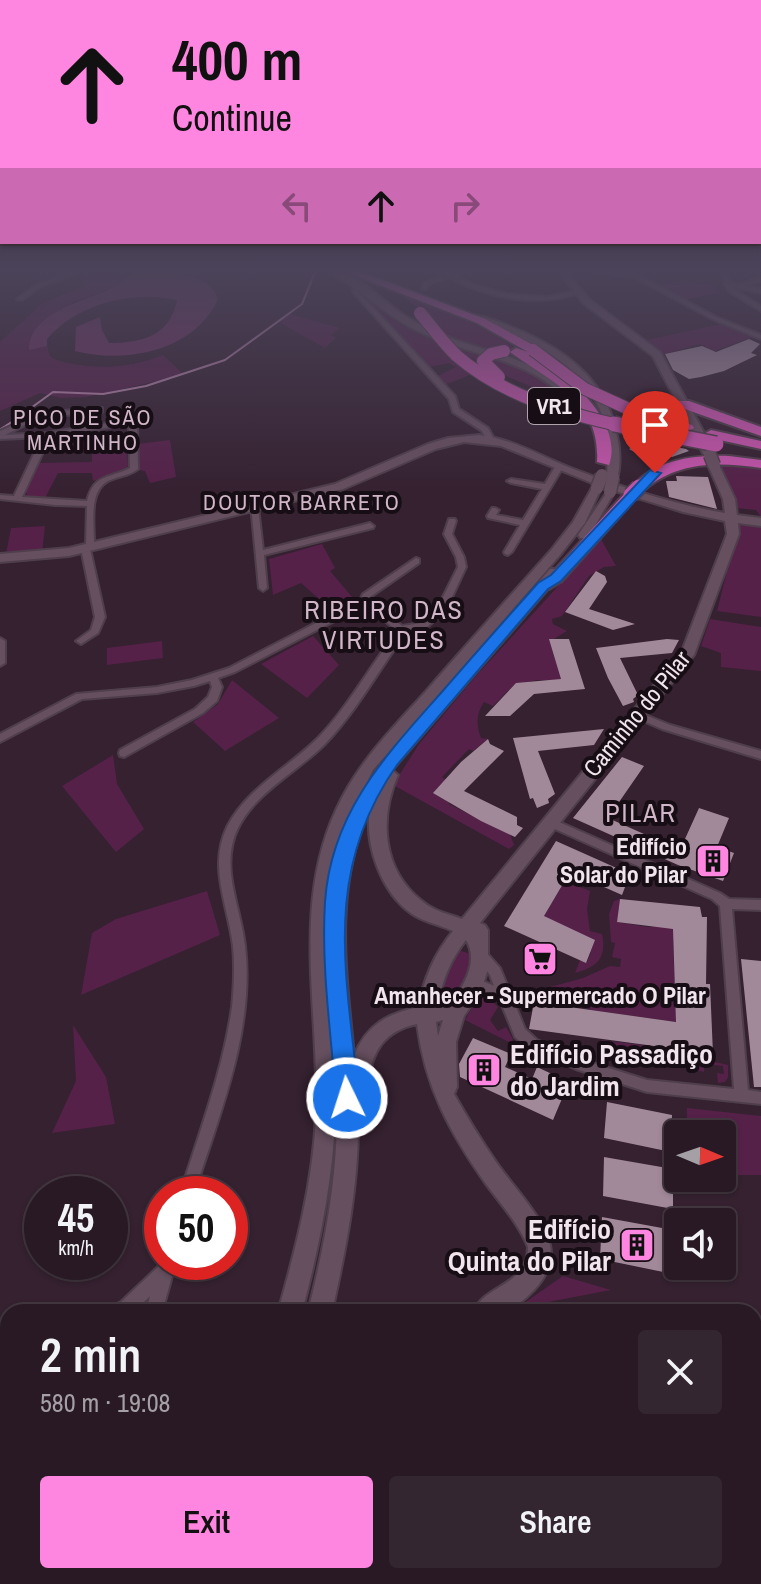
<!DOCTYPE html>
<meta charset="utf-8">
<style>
body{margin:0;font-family:"Archivo Narrow",sans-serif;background:#342631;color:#f1f3f6;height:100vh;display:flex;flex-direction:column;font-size:30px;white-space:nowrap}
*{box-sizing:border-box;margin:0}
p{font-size:26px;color:#a5a0a6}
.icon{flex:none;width:44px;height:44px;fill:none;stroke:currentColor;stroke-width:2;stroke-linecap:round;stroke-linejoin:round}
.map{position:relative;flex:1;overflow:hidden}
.details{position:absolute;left:0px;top:1304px;width:762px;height:280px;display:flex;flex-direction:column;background:#281924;border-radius:24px 24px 0 0;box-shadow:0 2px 6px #0004,0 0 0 2px #443841}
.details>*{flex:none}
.top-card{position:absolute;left:0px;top:0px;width:762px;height:244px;box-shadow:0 2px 6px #0004,0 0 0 2px #443841;background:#fe85e0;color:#111;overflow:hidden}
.needle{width:52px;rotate:92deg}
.buttons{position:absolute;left:664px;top:1120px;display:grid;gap:16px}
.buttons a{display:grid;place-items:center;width:72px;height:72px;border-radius:8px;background:#281924;box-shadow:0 2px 6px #0004,0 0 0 2px #443841;font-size:40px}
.speed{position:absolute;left:24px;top:1176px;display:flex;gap:16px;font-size:40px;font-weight:700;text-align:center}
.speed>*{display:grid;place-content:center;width:104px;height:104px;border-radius:50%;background:#281924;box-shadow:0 2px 6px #0004,0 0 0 2px #443841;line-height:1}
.speed small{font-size:20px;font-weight:400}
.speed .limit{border:12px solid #d22;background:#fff;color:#111}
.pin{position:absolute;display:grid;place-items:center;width:68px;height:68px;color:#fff;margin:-82px -34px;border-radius:50% 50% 50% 0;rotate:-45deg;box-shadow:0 0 8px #0007}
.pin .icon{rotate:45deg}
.me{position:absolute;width:88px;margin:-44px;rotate:356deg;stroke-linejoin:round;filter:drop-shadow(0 0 6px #0008)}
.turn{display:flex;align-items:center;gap:28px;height:168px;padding:0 40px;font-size:36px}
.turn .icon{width:104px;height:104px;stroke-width:2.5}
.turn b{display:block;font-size:56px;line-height:68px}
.lanes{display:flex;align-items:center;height:76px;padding:0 40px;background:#0003;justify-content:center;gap:40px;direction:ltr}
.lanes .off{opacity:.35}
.round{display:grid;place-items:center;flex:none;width:84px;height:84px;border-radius:8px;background:#342631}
.headline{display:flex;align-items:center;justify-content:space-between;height:136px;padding:0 40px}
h1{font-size:48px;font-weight:600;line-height:60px}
.primary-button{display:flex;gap:16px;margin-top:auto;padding:16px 40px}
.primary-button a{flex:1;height:92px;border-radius:8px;background:#fe85e0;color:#111;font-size:32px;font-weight:600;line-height:92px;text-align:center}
.primary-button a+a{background:#342631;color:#f1f3f6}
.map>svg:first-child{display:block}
</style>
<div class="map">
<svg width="761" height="1584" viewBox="0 0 761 1584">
<rect width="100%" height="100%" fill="#352130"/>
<!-- green -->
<g fill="#552149">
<path d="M 108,269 L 131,269 L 131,275 L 113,288 L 73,302 L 30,349 L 47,346 L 50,356 L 56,360 C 92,370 129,369 163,355 L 184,375 L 86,397 L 61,398 L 40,393 L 0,411 L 0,342 L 43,303 L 85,286 L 82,278 Z"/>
<path d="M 685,281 L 713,285 L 718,293 L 681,300 L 654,285 Z"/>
<path d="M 364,295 L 402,325 L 435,341 L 455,361 L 490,383 L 470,375 L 444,385 L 436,377 L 456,367 L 449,363 L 429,367 L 360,296 Z"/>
<path d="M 406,296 C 480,324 527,346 579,407 L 497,372 L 457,350 L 431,318 L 404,297 Z"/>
<path d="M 290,314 L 340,328 L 331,335 L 336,338 L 325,348 L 279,322 Z"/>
<path d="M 721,324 L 752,337 L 715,351 L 700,344 L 664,354 L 647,340 Z"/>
<path d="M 90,433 L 93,444 L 125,439 L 128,466 L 125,470 L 93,481 L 92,473 L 58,473 L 44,500 L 27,496 L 26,491 L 39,463 L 92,462 L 92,450 L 45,450 L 50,439 Z"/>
<path d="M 170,440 L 176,477 L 150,483 L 145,471 L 139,470 L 138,444 Z"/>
<path d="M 721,465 L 761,469 L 761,517 L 756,510 L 736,508 Z"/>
<path d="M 739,523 L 761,525 L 761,617 L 717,611 Z"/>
<path d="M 45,526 L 42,553 L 6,554 L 11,528 Z"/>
<path d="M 601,539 L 616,566 L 604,567 L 589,576 L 562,616 L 552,619 L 553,624 L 567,631 L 554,639 L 554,656 L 564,681 L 537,680 L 514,685 L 493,706 L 484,702 C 476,714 476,724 481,738 L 488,739 L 473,751 L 469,749 L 442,777 L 446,780 L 449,804 L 510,834 L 514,845 L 509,849 L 393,785 L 419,744 L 476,676 Z"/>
<path d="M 322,544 L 335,568 L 330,571 L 353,598 L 333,611 L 301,583 L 273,595 L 269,559 Z"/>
<path d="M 710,619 L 761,627 L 761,671 L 721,667 L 721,653 L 701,646 Z"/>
<path d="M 313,636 L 339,665 L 307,698 L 261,664 Z"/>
<path d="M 162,641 L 163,658 L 107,665 L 107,648 Z"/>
<path d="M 232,680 L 279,718 L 225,751 L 193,722 L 218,704 Z"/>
<path d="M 113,755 L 117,784 L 144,829 L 116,852 L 62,786 Z"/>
<path d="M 565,881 L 590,891 L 587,909 L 590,931 L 602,934 C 607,957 598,967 575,973 L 580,960 L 587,962 L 591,953 L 544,916 Z"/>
<path d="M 207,891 L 220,935 L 81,995 L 92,933 L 116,919 Z"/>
<path d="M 620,899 L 617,922 L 648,927 L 674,926 L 677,940 L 673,939 C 674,969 675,991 677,1022 L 590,1010 L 590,1000 L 532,992 L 583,978 L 610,966 L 620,967 L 621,959 L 612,957 L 615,943 L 611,942 L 609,914 L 614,901 Z"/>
<path d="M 458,950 L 471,954 C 471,973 460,1003 438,1005 L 444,974 Z"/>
<path d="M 485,994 L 498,1007 L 490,1020 L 498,1031 L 506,1027 L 513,1039 L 511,1043 L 465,1020 L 479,995 Z"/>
<path d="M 73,1025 L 106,1077 L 115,1124 L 52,1133 L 76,1081 Z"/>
<path d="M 600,1040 L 643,1045 L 728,1065 L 728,1077 L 725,1082 L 718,1083 L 717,1073 L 724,1074 L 723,1066 L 704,1064 L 704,1072 L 655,1061 Z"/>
<path d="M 687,1108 L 761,1116 L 761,1175 L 722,1175 L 722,1134 L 687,1134 Z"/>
<path d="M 563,1276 L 611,1290 L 517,1308 Z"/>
<path d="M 761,1317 L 761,1567 C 747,1527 754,1480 759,1439 L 754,1436 L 754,1318 Z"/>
</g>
<!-- forest -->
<path fill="#713362" d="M 173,274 C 192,276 212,279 218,299 C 195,351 126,364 75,351 L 76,327 L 100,317 L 102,330 L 109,343 C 142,343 170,336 177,300 C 132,290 77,304 47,339 L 47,346 L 29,350 C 29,311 88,301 114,287 C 120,284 124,279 130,276 C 141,271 161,274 173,274 Z"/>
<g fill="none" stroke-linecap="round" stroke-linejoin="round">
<!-- stream-far2 -->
<path stroke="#b683a8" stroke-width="2" d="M 6,426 L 53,392 L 103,394 L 146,386 L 225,360 L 302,304 L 315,272 L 321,269"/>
<!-- stream-far1 -->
<path stroke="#b683a8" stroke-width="3" d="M 0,430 L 10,424"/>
<!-- stream -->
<g stroke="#b683a8" stroke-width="6">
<path d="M 754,1426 L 761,1427"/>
<path d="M 311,1584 L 320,1576"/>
</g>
</g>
<!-- building -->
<g fill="#a2899a">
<path d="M 749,339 L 760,344 L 751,353 L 757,355 L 724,371 L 701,377 L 689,379 L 673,370 L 665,354 L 702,346 L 716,352 Z"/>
<path d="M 648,441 L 686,449 L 689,451 L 672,457 L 656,448 L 640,455 L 629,449 Z"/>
<path d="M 676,476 L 708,477 L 717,509 L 669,497 L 666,481 L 677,481 Z"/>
<path d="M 596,571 L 605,576 L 607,582 L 589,609 L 635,624 L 613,630 L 565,612 Z"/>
<path d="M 549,639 L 569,639 L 585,689 L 534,694 L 510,716 L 485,716 L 516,683 L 561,679 Z"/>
<path d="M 667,639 L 679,640 L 672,653 L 620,658 L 638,695 L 633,699 L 634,702 L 623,706 L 608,678 L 596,648 Z"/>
<path d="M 604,729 L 594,745 L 538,751 L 555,794 L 548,799 L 549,803 L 537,808 L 533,798 L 530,799 L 513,738 Z"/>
<path d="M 488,739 L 490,744 L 504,751 L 464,791 L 517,817 L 517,825 L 523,828 L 515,837 L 481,821 L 433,793 L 461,762 Z"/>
<path d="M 622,757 L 644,766 L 608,818 L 680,850 L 699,808 L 729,818 L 717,847 L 734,853 L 723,881 L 678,865 L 573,818 Z"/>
<path d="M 556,841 L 630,874 L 622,895 L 570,872 L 544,916 L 595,940 L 586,963 L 504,926 Z"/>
<path d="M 620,899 L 700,907 L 702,917 L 707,917 L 706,984 L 710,984 L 713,1054 L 529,1029 L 534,1002 L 676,1022 L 673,929 L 617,922 Z"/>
<path d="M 741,959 L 761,961 L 761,1087 L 754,1087 Z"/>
<path d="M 473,1038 L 511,1054 L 505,1067 L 532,1079 L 537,1067 L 569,1082 L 553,1120 L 460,1077 L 459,1064 Z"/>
<path d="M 607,1102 L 672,1115 L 671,1152 L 604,1138 Z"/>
<path d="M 604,1157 L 673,1169 L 673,1209 L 603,1196 Z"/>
<path d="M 602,1217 L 673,1230 L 673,1274 L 600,1259 Z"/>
</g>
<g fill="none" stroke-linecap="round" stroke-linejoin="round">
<!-- street casing -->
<g stroke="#4f3e4b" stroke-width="4">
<g id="street">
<path d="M 440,269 L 447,269 L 466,281 L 480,287 L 507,294 L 547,297 L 575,291 L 582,292 C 540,308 488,299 449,277 L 428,285 L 426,289 L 422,289 L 424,283 L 446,274 Z"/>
<path d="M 577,269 L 599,269 L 637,274 L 716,317 L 761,335 L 761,339 L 712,319 L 634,277 Z"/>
<path d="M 719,269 L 725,269 L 731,283 L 739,285 L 761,277 L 761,281 L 746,286 L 761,289 L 761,293 L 733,287 L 735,290 L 761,306 L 761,311 L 730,292 L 724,284 L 725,283 Z"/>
<path d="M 72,272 L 77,273 L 40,287 L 22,300 L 17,299 L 36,285 Z"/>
<path d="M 353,290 L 357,290 L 455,396 L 459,409 L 488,428 L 494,439 L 493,441 L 487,441 L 482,431 L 453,412 L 449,399 L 353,292 Z"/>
<path d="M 99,408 L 102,408 L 102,412 L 41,417 L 5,435 L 47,433 L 133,419 L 137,421 L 138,469 C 129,476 119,476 108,481 C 87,492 95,528 94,547 L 90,549 L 105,617 L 98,633 L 81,644 L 76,641 L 91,630 L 95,617 L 81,548 L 86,546 L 87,506 L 55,505 L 0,499 L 0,495 L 14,496 L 42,437 L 0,439 L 0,431 L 39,413 ZM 129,424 L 130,468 C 109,479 94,473 87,501 L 22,497 L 50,437 Z"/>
<path d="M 556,465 L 563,467 L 512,552 L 508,555 L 505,554 L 504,552 L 520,525 L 488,518 L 487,516 L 492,508 L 495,508 L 499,510 L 496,515 L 523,520 L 542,489 L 511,483 L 507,481 L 511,479 L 545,484 Z"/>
<path d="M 251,505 L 257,505 L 258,507 L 263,550 L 370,523 L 374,526 L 373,528 L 264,555 L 267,588 L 263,591 L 259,588 Z"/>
<path d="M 449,519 L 455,519 L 456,521 L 452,534 L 464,557 L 466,567 L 446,610 L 427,627 L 401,632 L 400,641 C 376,675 354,714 325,744 C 297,772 257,791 238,828 C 219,867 241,907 245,946 C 255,1030 219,1115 194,1194 L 180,1194 C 199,1133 223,1071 232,1007 C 234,987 235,966 233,946 C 228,905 208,867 227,827 C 247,788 288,768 318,738 C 346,709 366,673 390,641 L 392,627 L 377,614 L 348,614 L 235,672 L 218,678 L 222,687 L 217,701 L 203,713 L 124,757 L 120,756 L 119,753 L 120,750 L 195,709 L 208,697 L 212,687 L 210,681 L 194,686 L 157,693 L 82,699 L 0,742 L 0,734 L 76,694 L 157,687 L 192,680 L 229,668 L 343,609 L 356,608 L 363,594 L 416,558 L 419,559 L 419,563 L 370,597 L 365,608 L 382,609 L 402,626 L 421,623 L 437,609 L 458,567 L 456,557 L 444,534 Z"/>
<path d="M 0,638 L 5,641 L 5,663 L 0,666 Z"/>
<path d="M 638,712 L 670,725 L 761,751 L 761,759 L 662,729 L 634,717 L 633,715 L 634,713 Z"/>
<path d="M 550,818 L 720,893 L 729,899 L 761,900 L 761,910 L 732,909 L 748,1090 L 761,1092 L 761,1104 L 647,1092 L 576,1069 L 527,1048 L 515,1037 L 501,1003 L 482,992 L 469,989 L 468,985 L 469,981 L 474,980 L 485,982 L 494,986 L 490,975 L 475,955 L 477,951 L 481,950 L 485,951 L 500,968 L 525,1029 L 537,1040 L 583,1060 L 647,1080 L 734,1089 L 720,906 L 712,899 L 546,825 L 544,822 L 546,819 Z"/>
<path d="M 162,1258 L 162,1262 L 176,1262 L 162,1312 L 146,1312 L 150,1296 L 134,1312 L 111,1312 L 113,1306 L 121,1302 L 159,1266 Z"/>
<path d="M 0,1334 L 8,1335 L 8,1351 L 0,1350 Z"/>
<path d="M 42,1576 L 62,1576 L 59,1584 L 39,1584 Z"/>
</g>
</g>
<!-- secondary casing -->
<g stroke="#4f3e4b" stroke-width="4">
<g id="secondary">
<path d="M 563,269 L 571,269 L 570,276 L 589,299 L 660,352 L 716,455 L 714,457 L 704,455 L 653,356 L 583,303 L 562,276 Z"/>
<path d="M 334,271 C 355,271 388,306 407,317 C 471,358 541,346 590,414 L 581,416 C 535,353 473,361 410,327 C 383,313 361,290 334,275 Z"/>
<path d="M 469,315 C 484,315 502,323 516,329 C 563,348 605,379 616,431 C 620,446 621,465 617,479 L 607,477 C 608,456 609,435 602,415 C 582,358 520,336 469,319 Z"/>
<path d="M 479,435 C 513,439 540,456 571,468 C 621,487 672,504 725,513 L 723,499 L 708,465 L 718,463 L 735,499 L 737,515 L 761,518 L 761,526 L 738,523 L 739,534 L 694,655 L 480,923 L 485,925 L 488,930 L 488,969 L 481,991 L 464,1016 L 456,1042 L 457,1087 L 454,1094 C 467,1117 481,1140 496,1162 C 514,1188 542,1215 550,1245 C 554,1261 545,1279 534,1290 C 512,1313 503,1312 473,1312 C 485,1284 528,1286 528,1247 C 519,1224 500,1203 486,1184 C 450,1133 425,1087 417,1024 C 384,1031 371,1052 368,1084 C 367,1095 369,1106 364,1116 L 358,1118 C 359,1184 346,1248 332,1312 L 308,1312 C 327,1235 341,1160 336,1081 C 337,1160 322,1236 302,1312 L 278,1312 C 296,1248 313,1182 316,1116 C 320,1014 291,907 336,810 C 357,763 393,728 427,690 C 468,643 510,596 552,549 L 573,522 L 593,486 L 597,485 L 501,446 L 464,442 L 436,449 L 343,489 L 69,556 L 0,562 L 0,554 L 69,548 L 335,484 L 428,444 L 448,438 ZM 602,486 L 609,489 L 578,535 L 580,538 L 588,538 L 615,491 L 683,512 L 725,521 L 727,534 L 682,651 L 462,919 C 449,914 433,911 422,901 C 382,870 379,818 398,775 L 392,770 L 560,575 L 560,569 L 550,569 L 385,757 L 348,821 L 373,770 L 560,555 L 585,523 ZM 370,808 C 364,844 381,893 412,914 C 424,922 440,925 453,931 C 435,953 423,980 419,1007 C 388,1013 366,1025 354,1056 C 346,971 333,888 370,808 ZM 466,940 C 479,961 464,985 452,1002 L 438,1005 C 442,980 451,959 466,940 ZM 443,1020 L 438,1036 L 436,1022 Z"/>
<path d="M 8,1419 L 8,1450 L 0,1454 L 0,1423 Z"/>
<path d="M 158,1576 L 187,1576 L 183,1584 L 154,1584 Z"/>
<path d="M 195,1576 L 223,1576 L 219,1584 L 191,1584 Z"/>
<path d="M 366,1576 L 394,1576 L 393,1584 L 365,1584 Z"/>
</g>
</g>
<!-- highway casing -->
<g stroke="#4f3e4b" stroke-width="4">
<g id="highway">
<path d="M 338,269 L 353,269 L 485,319 L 537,347 L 537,353 L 529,353 C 564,370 625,421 609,465 L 597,462 C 601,401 551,382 510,352 L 516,348 L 528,352 L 477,323 Z"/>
<path d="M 679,401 L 689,401 L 761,427 L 761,436 L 679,407 Z"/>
<path d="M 642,411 L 692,425 L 694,428 L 687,432 L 637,418 L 637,412 Z"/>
<path d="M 711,430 L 761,441 L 761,449 L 706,437 L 704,434 Z"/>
<path d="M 729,456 L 761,460 L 761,468 C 718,462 679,461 644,490 L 639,491 L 632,487 C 656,459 694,455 729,456 Z"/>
<path d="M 631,491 L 638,495 L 636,498 L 562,581 L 549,589 L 537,589 L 537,583 L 550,575 L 626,492 Z"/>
</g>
</g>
<!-- street -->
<use href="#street" fill="#664f5f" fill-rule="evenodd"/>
<!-- secondary -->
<use href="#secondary" fill="#664f5f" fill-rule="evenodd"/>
<!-- highway -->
<use href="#highway" fill="#c454aa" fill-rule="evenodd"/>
<!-- secondary-bridge casing -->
<g stroke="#4f3e4b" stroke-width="15" stroke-linecap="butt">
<g id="secondary-bridge">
<path d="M 710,455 L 714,465"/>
<path d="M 597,488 L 602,475"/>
<path d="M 610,492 L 613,477"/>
</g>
</g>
<!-- highway-bridge-far1 casing -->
<g stroke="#4f3e4b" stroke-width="14" stroke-linecap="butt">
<g id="highway-bridge-far1">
<path d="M 420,313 C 432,327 443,343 457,356 C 502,395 566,414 623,426"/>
<path d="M 533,350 L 585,389 L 642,415"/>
<path d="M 499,377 L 483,361 L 491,354 L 504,351"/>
</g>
</g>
<!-- highway-bridge casing -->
<g stroke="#4f3e4b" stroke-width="18" stroke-linecap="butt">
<g id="highway-bridge">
<path d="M 614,424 L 716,444"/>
<path d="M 631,495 L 639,487"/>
</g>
</g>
<!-- secondary-bridge -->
<use href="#secondary-bridge" stroke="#664f5f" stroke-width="12"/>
<!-- highway-bridge-far1 -->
<use href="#highway-bridge-far1" stroke="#c454aa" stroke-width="12"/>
<!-- highway-bridge -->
<use href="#highway-bridge" stroke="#c454aa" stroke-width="15"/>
</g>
<!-- sky -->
<linearGradient id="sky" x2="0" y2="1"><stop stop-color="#1d121a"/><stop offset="0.55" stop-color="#4b4359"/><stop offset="1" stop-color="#4b4359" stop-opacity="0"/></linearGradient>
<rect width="761" height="491" fill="url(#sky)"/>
<!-- route -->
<path fill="#1a73e8" stroke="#114b97" stroke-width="2" d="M 650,470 L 661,473 L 561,581 L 548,589 L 397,765 C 321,873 347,976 359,1098 L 355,1105 L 347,1108 L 339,1105 L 336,1098 C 331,1033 321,967 325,902 C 331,813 385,756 441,693 C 473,656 505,620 538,583 L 551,575 Z"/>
<!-- icons -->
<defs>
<g id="building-square" transform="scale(1.8)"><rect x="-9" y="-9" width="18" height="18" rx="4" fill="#fe85e0" stroke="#170e15"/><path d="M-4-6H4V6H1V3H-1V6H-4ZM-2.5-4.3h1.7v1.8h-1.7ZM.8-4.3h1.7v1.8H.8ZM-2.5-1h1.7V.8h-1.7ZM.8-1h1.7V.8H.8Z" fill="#111"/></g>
<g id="supermarket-square" transform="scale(1.8)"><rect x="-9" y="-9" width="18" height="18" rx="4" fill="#fe85e0" stroke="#170e15"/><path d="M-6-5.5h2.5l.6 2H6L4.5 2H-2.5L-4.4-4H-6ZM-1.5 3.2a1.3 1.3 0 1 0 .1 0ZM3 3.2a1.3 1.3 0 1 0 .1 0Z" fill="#111"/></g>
</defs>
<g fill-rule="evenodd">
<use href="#building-square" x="713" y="861"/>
<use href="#supermarket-square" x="540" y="959"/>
<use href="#building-square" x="484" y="1070"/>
<use href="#building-square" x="637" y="1245"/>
</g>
<g text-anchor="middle" stroke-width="8" stroke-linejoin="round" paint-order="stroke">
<!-- shield labels -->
<rect fill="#170e15" stroke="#b0a4ac" stroke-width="2" x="528" y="388" width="52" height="36" rx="6"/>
<g font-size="22" font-weight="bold" fill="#f1e4ed">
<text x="554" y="414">VR1</text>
</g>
<!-- far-neighbourhood labels -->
<g font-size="22" letter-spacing="2" fill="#d0b6c8" stroke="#170e15">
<text x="83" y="425">PICO DE SÃO<tspan x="83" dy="25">MARTINHO</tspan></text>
<text x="302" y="510">DOUTOR BARRETO</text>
</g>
<!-- street labels -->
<g font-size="24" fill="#f1e4ed" stroke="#170e15">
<text transform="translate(637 714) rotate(-51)" y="8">Caminho do Pilar</text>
</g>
<!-- poi labels -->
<g font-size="24" font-weight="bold" fill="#f1e4ed" stroke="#170e15" text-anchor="end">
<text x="687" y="855">Edifício<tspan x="687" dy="28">Solar do Pilar</tspan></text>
<text x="540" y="1004" text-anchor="middle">Amanhecer - Supermercado O Pilar</text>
</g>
<!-- neighbourhood labels -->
<g font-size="26" letter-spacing="2" fill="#d0b6c8" stroke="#170e15">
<text x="384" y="619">RIBEIRO DAS<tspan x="384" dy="30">VIRTUDES</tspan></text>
<text x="641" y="822">PILAR</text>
</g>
<!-- near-poi labels -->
<g font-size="28" font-weight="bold" fill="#f1e4ed" stroke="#170e15" text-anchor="start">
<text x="510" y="1064">Edifício Passadiço<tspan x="510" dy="32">do Jardim</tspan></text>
<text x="611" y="1239" text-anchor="end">Edifício<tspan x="611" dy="32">Quinta do Pilar</tspan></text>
</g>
</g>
</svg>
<div class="buttons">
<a><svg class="needle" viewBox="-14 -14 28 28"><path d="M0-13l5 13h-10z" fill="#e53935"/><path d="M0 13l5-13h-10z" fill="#a5a0a6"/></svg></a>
<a><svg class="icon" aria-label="sound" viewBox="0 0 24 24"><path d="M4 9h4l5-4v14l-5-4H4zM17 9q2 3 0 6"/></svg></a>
</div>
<div class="speed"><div>45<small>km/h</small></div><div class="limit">50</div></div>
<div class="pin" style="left:655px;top:473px;background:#d93025"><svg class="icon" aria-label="arrive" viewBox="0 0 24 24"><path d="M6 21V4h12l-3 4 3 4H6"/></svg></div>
<svg class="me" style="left:347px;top:1098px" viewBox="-20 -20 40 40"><circle r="17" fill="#1a73e8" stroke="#fff" stroke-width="3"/><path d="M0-11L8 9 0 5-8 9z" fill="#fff"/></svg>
<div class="top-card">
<div class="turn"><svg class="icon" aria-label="ahead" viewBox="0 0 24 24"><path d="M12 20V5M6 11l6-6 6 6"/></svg><div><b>400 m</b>Continue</div></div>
<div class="lanes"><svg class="icon off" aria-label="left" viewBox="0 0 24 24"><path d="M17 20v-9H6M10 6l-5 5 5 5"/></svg><svg class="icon" aria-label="ahead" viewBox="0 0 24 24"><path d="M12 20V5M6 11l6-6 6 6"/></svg><svg class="icon off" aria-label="right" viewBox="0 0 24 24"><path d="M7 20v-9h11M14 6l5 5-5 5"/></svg></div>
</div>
<section class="details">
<div class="headline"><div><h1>2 min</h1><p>580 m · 19:08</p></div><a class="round"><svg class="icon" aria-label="close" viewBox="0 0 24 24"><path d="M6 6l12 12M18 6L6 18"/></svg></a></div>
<div class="primary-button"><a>Exit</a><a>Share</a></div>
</section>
</div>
